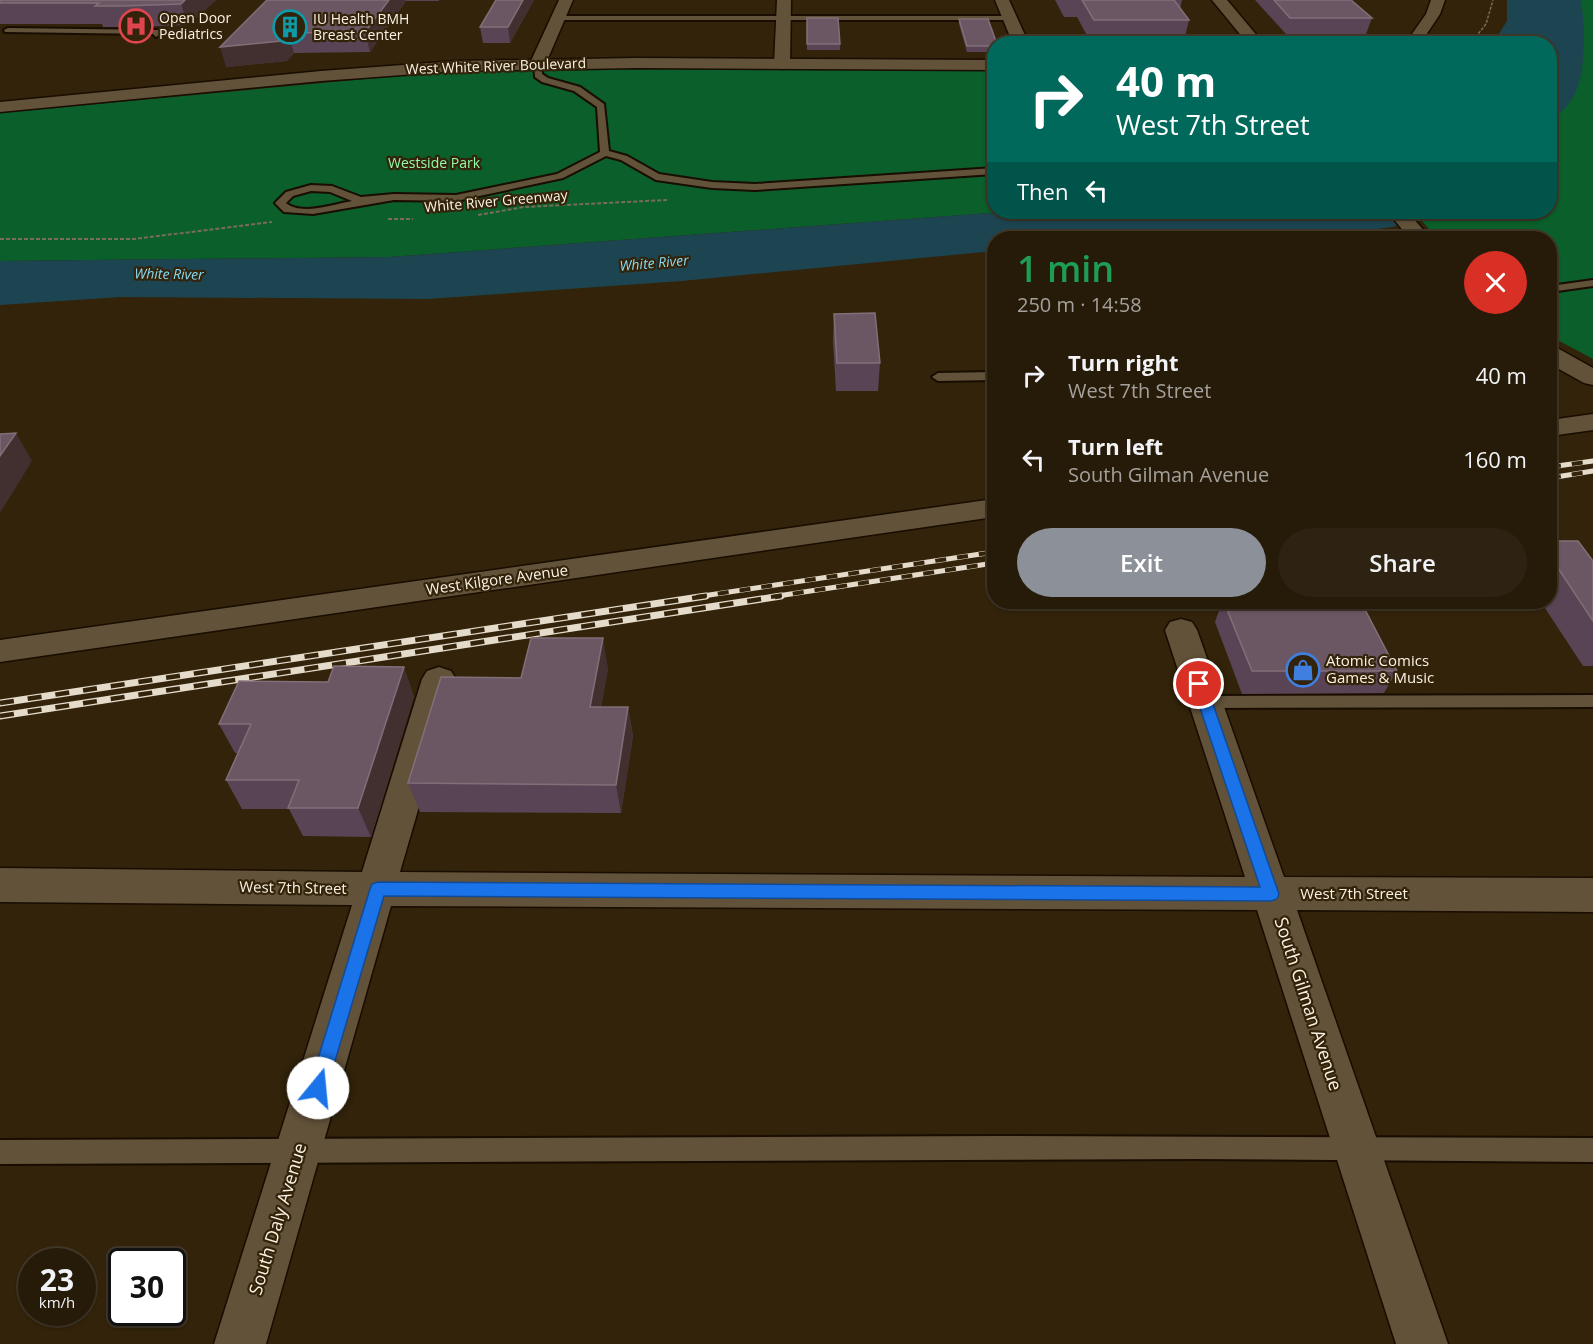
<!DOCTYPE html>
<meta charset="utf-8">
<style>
body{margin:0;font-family:"Open Sans",sans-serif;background:#2e2312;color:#f1f3f6;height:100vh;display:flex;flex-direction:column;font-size:22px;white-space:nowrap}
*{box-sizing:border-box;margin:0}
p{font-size:20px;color:#a4a19c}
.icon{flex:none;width:33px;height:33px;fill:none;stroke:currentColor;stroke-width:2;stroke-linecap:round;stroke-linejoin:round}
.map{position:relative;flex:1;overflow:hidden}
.details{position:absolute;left:987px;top:231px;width:570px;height:378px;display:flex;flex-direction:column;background:#261a08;border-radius:24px;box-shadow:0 2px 4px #0004,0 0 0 2px #423829}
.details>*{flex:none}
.guide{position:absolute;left:987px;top:36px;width:570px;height:183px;border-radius:24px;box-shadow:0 2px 4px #0004,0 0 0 2px #423829;background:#00695c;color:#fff;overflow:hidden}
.speed{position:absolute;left:18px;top:1248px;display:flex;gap:12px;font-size:30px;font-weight:700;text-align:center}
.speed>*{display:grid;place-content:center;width:78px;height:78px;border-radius:50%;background:#261a08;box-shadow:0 2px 4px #0004,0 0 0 2px #423829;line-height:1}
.speed small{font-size:15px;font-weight:400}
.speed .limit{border:3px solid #111;border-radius:9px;background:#fff;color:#111}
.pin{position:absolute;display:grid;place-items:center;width:51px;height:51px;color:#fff;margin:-26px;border:3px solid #fff;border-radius:50%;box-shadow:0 2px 6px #0007}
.me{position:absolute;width:66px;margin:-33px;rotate:17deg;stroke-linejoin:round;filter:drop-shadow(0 0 4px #0008)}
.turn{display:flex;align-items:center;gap:21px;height:126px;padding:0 30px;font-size:27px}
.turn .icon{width:78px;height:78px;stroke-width:2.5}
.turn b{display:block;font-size:42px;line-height:51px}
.then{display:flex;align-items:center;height:57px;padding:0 30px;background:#0003;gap:12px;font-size:22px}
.round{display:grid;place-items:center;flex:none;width:63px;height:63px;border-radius:32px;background:#2e2312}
.summary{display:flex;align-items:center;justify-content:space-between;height:102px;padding:0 30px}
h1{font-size:36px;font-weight:600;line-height:45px;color:#1e9e55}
.button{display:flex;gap:12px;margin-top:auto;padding:12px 30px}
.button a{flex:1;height:69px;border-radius:36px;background:#8c9099;color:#fff;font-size:24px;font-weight:600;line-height:69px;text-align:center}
.button a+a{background:#2e2312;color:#f1f3f6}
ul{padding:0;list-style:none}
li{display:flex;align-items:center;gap:18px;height:84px;padding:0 30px}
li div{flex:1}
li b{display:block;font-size:22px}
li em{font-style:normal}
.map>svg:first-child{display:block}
</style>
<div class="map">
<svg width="1593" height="1344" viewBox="0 0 1593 1344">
<rect width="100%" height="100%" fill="#32230a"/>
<!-- green -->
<g fill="#0a5f2a">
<path d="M 1580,0 L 1593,0 L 1593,359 L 1550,336 L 1550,238 L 1437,238 L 1421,220 L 1445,212 L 1550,212 L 1550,124 L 1570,101 Z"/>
<path d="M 670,68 L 994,70 L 994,212 L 1004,212 L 390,257 L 0,261 L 0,113 L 430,73 L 537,69 Z"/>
</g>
<!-- water -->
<g fill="#1d4551">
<path d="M 1507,0 L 1581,0 C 1585,26 1587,76 1572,99 C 1566,108 1557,116 1550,124 L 1550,44 L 1493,43 L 1507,21 Z"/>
<path d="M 1004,212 L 1445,212 C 1400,232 1337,233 1288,235 C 1190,239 1092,238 994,238 L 994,251 L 682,281 L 428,299 L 121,297 L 0,305 L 0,261 L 390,257 Z"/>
</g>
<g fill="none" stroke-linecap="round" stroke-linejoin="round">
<!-- lane casing -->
<g stroke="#190c00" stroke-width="4">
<g id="lane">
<path d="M 555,16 L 1008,16 L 1012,18 L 1008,20 L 558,20 Z"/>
<path d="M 8,28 L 159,30 L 163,32 L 156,37 L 153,34 L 5,32 L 4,30 Z"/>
<path d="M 538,61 L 542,63 L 542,74 L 548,78 L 580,87 L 604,104 L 609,151 L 627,156 L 659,174 L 712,182 L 755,184 L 994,168 L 994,174 L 755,190 L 712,188 L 656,180 L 621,160 L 606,156 L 563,178 L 456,201 L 394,200 L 313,214 L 284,212 L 275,203 L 286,192 L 311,185 L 332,186 L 361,197 L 394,194 L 456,195 L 557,174 L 600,152 L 597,107 L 574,91 L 542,82 L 535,77 L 534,63 ZM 311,191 L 330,192 L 352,201 C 334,204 301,216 286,203 L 293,196 Z"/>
<path d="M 1593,280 L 1593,286 L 1550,292 L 1550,286 Z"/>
<path d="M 994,372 L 994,380 L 938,381 L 932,377 L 938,373 Z"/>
<path d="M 1593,695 L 1593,707 L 1205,708 L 1199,706 L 1197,702 L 1199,698 L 1205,696 Z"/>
<path d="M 996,1136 L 1593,1138 L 1593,1162 L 1195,1159 L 0,1164 L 0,1140 Z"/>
</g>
</g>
<!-- street casing -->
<g stroke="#190c00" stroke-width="3">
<g id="street">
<path d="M 559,0 L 573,0 L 546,63 L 544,66 L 532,66 L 530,63 Z"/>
<path d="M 777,0 L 791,0 L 790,64 L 782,69 L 774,64 Z"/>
<path d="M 995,0 L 1009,0 L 1029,44 L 1013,44 Z"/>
<path d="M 1212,0 L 1227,0 L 1264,44 L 1248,44 Z"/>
<path d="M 1388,212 L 1408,212 L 1430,238 L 1409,238 Z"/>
<path d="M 1550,347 L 1559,349 L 1593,368 L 1593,385 L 1584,383 L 1550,364 Z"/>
<path d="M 1181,619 L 1192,622 L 1197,630 L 1284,877 L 1593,878 L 1593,912 L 1297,910 L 1448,1344 L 1396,1344 L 1257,910 L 391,906 L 266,1344 L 214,1344 L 352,905 L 0,902 L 0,868 L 362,872 L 422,679 L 427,671 L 439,667 L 451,671 L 456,679 L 400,872 L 1245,877 L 1165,630 L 1170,622 Z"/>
</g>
</g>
<!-- secondary casing -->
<g stroke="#190c00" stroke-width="3">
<g id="secondary">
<path d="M 1431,0 L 1445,0 L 1440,14 L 1420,44 L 1405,44 L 1426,14 Z"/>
<path d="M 636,58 L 994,60 L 994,70 L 636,68 L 457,71 L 321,81 L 0,112 L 0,102 L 321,71 L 457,61 Z"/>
<path d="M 1593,414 L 1593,430 L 1550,436 L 1550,420 Z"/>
<path d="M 994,499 L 994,517 L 0,662 L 0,640 Z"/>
</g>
</g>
<!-- path-far1 -->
<path stroke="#7a6d58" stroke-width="1.5" stroke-dasharray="3 1.5" stroke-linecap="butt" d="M 1470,44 L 1486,24 L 1493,0"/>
<!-- path -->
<g stroke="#7a6d58" stroke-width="2" stroke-dasharray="4 2" stroke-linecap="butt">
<path d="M 478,215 L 524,207 L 667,200"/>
<path d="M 388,219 L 413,219"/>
<path d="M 0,239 L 134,239 L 272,222"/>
</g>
<!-- lane -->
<use href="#lane" fill="#625239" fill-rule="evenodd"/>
<!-- street -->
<use href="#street" fill="#625239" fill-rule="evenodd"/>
<!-- secondary -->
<use href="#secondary" fill="#625239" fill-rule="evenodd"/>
<!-- rail-far1 casing -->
<g stroke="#e5dbcb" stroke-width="5">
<g id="rail-far1">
<path d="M 1550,467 L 1593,461"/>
<path d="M 1550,478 L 1593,471"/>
<path d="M 696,597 L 994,552"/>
<path d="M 771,597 L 994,563"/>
</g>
</g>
<!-- rail casing -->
<g stroke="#e5dbcb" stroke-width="7">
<g id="rail">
<path d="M 0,703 L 706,596"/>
<path d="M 0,716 L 781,596"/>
</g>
</g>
<!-- rail-far1 -->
<use href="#rail-far1" stroke="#32230a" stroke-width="4" stroke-dasharray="11" stroke-linecap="butt"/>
<!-- rail -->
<use href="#rail" stroke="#32230a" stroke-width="4.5" stroke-dasharray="14" stroke-linecap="butt"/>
</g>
<!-- wall -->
<g fill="#594455">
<path d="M 0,0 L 216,0 L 188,25 L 130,27 L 103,27 L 102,24 L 0,24 Z"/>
<path d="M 267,0 L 439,0 L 439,1 L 406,1 L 370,52 L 294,53 L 287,61 L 226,67 Z"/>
<path d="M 534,0 L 510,43 L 483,43 L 480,27 Z"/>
<path d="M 1055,0 L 1182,0 L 1180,9 L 1189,20 L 1184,41 L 1090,41 L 1077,17 L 1064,17 Z"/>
<path d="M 1255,0 L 1351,0 L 1372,18 L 1366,34 L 1286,34 Z"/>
<path d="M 807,18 L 840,44 L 840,50 L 807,50 Z"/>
<path d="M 959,19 L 994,44 L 994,52 L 967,52 L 959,24 Z"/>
<path d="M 834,314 L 880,363 L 878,391 L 836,391 L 833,341 Z"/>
<path d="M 1550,541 L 1593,561 L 1593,666 L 1583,666 L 1541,602 L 1550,602 Z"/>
<path d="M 1222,602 L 1361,602 L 1397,671 L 1384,693 L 1242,694 L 1215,622 Z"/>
<path d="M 608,668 L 601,707 L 628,707 L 633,736 L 621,813 L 420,812 L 408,783 L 521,678 Z"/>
<path d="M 414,696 L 371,837 L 303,836 L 289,809 L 242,809 L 226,780 L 238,753 L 235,753 L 219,724 Z"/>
</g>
<!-- shaded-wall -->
<g fill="#422f30">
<path d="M 185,0 L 216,0 L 188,25 L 181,4 Z"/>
<path d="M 389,0 L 406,0 L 406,1 L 370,52 L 365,32 Z"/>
<path d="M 523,0 L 534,0 L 510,43 L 508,27 Z"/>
<path d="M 288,33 L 294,53 L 287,61 L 226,67 L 220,47 Z"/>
<path d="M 16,433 L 32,461 L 0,513 L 0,456 Z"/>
<path d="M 603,638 L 608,668 L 596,736 L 590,707 Z"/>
<path d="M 404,667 L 414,696 L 371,837 L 358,808 Z"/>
<path d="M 628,707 L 633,736 L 621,813 L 616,785 Z"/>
</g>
<!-- building -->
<g fill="#6b5764" stroke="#816f78" stroke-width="1.5">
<path d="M 0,0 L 185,0 L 181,4 L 122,6 L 95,6 L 99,3 L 0,3 Z"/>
<path d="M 267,0 L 389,0 L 365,32 L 288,33 L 281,41 L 220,47 Z"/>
<path d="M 496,0 L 523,0 L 508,27 L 480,27 Z"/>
<path d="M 1082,0 L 1174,0 L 1189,20 L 1094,20 Z"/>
<path d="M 1274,0 L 1351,0 L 1372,18 L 1290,18 Z"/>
<path d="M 807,18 L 838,18 L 840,44 L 807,44 Z"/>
<path d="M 959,19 L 988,19 L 997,44 L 994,44 L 994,46 L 967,46 Z"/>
<path d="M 875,313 L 880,363 L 837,363 L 834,314 Z"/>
<path d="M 16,433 L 0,456 L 0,434 Z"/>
<path d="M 1550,541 L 1578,541 L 1593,561 L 1593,621 L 1550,556 Z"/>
<path d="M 1224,602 L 1361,602 L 1397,671 L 1252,671 Z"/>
<path d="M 531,638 L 603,638 L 590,707 L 628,707 L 616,785 L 408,783 L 441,677 L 521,678 Z"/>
<path d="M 334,666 L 404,667 L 358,808 L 288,808 L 299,780 L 226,780 L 251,724 L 219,724 L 239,681 L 328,682 Z"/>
</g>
<!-- route -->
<path fill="#1a73e8" stroke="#114b97" stroke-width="1.5" d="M 1199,679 L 1206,684 L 1279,894 L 1277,899 L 1271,901 L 384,896 L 327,1088 L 325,1094 L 318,1096 L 312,1094 L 309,1088 L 370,889 L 372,884 L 378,882 L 1260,887 L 1192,684 Z"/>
<!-- icons -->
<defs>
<g id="hospital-ring" transform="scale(1.725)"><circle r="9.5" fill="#32230a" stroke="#e0444e" stroke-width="1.5"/><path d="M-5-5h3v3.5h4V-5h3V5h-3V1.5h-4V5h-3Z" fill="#e0444e"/></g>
<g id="building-ring" transform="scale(1.725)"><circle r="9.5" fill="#32230a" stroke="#0f9aa8" stroke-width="1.5"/><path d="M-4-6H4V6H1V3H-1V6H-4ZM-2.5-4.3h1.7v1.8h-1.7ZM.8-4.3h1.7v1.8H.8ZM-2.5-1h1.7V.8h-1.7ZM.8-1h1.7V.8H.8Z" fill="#0f9aa8"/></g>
<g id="shop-ring" transform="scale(1.725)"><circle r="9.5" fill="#32230a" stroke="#3f7fe0" stroke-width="1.5"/><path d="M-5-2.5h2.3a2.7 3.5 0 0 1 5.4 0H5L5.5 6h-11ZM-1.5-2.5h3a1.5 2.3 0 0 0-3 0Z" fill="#3f7fe0"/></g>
</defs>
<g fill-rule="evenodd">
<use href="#hospital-ring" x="136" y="26"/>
<use href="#building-ring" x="290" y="27"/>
<use href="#shop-ring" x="1303" y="670"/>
</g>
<g text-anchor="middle" stroke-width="4.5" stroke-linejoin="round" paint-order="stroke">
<!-- far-poi labels -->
<g font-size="14" fill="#fbf2e3" stroke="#32230a" text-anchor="start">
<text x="159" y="23">Open Door<tspan x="159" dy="16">Pediatrics</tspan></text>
<text x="313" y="24">IU Health BMH<tspan x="313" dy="16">Breast Center</tspan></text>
</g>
<!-- far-street labels -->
<g font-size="14" fill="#fbf2e3" stroke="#32230a">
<text transform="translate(496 66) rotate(-2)" y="5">West White River Boulevard</text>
<text transform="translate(496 201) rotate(-5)" y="5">White River Greenway</text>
</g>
<!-- far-park labels -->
<g font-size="14" fill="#90fba8" stroke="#32230a">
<text x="434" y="168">Westside Park</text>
</g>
<!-- far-water labels -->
<g font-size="14" font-style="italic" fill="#86dbf6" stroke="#32230a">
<text transform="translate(654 263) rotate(-5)" y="5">White River</text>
<text transform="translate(169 274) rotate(1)" y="5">White River</text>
</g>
<!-- street labels -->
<g font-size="15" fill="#fbf2e3" stroke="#32230a">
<text transform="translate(497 580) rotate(-8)" y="5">West Kilgore Avenue</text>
<text transform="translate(293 888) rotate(1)" y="5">West 7th Street</text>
<text x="1354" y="899">West 7th Street</text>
</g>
<!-- poi labels -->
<g font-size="15" fill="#fbf2e3" stroke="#32230a" text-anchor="start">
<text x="1326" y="666">Atomic Comics<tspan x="1326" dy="17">Games &amp; Music</tspan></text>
</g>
<!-- near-street labels -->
<g font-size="18" fill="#fbf2e3" stroke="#32230a">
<text transform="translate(1308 1004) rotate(72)" y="6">South Gilman Avenue</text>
<text transform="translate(278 1219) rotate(-73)" y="6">South Daly Avenue</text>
</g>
</g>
</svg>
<div class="speed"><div>23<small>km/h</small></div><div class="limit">30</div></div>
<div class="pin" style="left:1199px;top:684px;background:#d93025"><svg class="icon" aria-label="arrive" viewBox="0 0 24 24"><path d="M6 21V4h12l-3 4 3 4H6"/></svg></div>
<svg class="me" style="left:318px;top:1088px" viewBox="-20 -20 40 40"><circle r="19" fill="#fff"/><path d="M0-13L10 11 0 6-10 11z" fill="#1a73e8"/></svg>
<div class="guide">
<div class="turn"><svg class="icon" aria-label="right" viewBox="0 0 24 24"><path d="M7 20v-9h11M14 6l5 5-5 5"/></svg><div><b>40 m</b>West 7th Street</div></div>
<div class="then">Then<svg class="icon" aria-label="left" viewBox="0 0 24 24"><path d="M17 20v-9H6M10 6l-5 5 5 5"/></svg></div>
</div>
<section class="details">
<div class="summary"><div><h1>1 min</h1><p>250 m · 14:58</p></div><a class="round" style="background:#d93025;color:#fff"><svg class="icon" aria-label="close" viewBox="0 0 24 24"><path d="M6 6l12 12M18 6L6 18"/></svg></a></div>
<ul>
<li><svg class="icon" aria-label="right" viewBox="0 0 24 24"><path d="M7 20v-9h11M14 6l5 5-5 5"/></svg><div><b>Turn right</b><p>West 7th Street</p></div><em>40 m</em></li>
<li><svg class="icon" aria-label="left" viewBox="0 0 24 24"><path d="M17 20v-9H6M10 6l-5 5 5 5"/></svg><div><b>Turn left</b><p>South Gilman Avenue</p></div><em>160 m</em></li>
</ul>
<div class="button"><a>Exit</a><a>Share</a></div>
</section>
</div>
